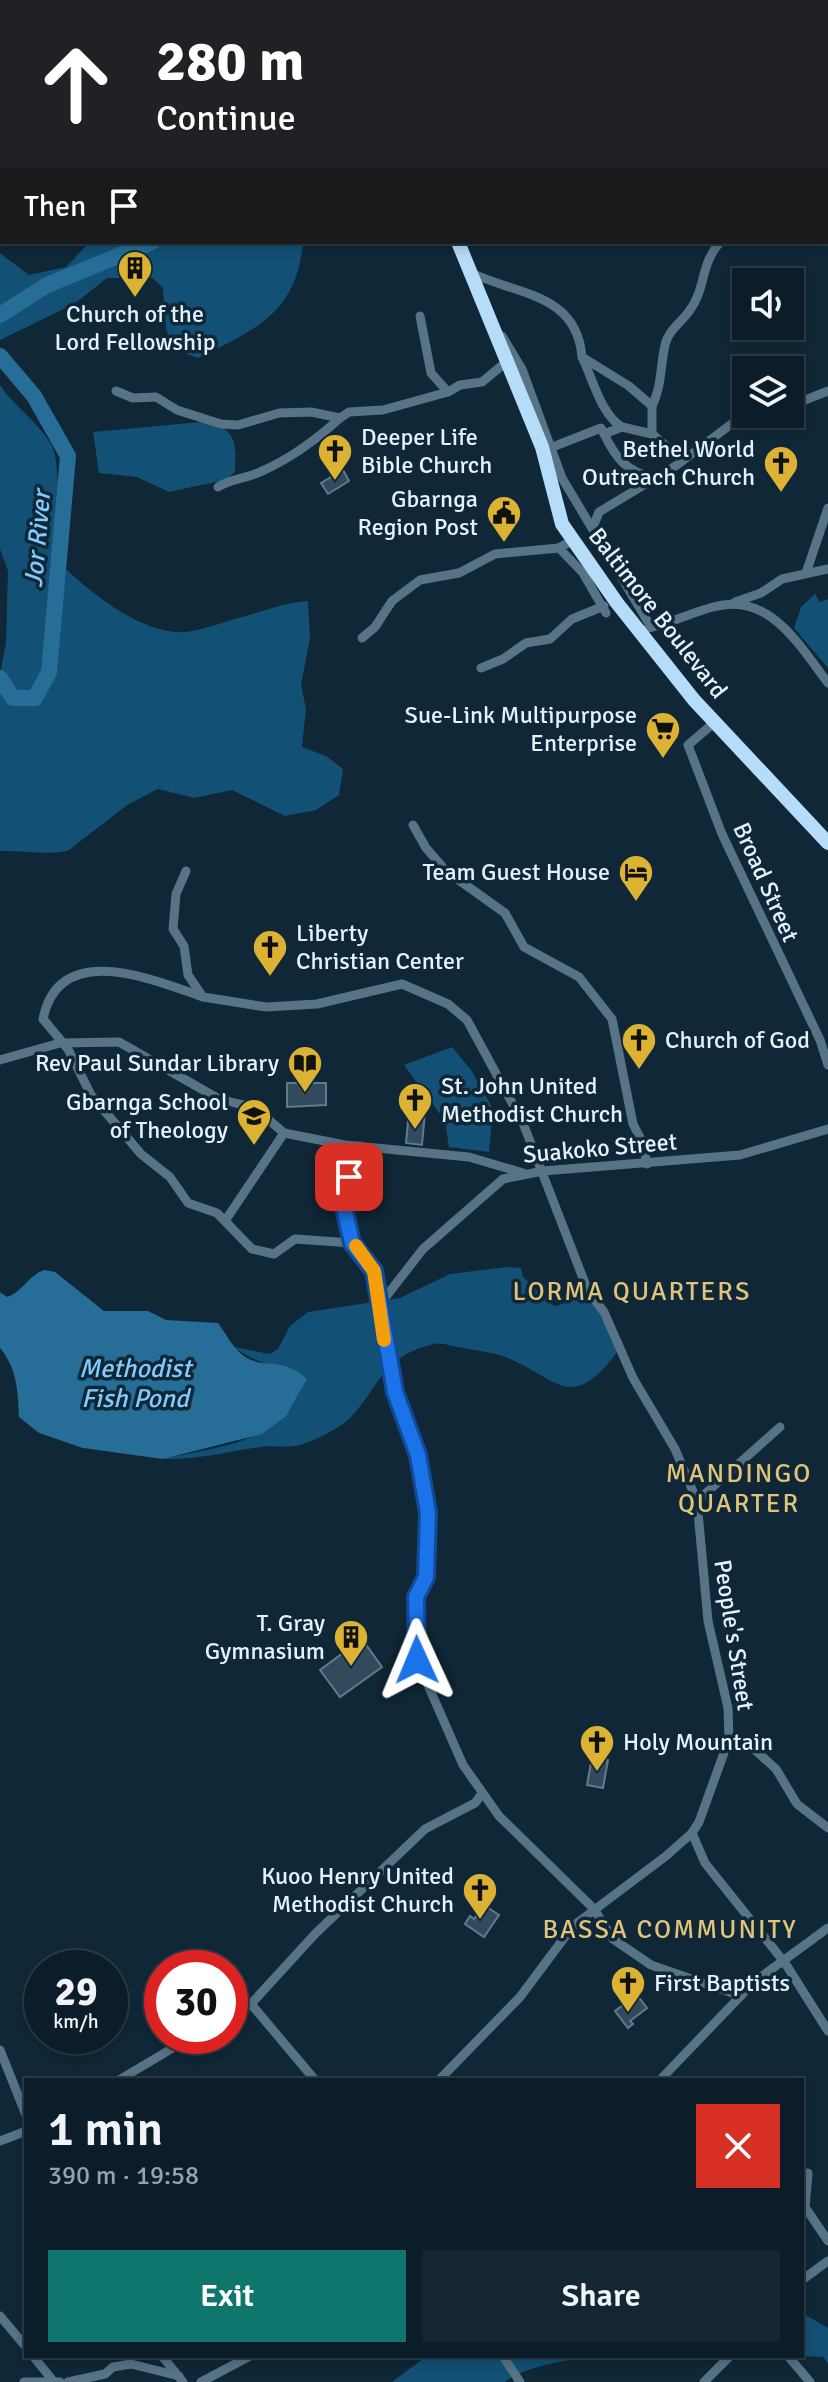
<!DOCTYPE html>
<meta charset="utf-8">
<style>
body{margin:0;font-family:Signika,sans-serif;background:#142631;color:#f1f3f6;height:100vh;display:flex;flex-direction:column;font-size:30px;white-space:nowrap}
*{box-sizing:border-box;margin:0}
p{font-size:26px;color:#9aa2a8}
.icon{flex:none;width:44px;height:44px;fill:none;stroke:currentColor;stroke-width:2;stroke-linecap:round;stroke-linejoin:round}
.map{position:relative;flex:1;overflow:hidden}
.drawer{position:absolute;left:24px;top:2078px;width:780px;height:280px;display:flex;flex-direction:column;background:#0b1d29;border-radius:0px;box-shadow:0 4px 12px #0003,0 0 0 2px #2b3b46}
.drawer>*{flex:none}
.hud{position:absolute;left:0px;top:0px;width:828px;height:244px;box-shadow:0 4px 12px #0003,0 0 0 2px #2b3b46;background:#202124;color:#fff;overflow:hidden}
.buttons{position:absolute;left:732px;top:268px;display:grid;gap:16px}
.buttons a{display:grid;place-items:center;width:72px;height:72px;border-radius:0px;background:#0b1d29;box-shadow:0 4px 12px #0003,0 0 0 2px #2b3b46;font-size:40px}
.speed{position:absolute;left:24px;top:1950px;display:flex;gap:16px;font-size:40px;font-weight:700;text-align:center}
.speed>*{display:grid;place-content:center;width:104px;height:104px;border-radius:50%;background:#0b1d29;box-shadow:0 4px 12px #0003,0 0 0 2px #2b3b46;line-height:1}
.speed small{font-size:20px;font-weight:400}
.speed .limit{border:12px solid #d22;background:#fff;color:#111}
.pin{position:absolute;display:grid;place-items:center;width:68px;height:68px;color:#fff;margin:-34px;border-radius:16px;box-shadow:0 4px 12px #0006}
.me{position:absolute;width:88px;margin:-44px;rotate:359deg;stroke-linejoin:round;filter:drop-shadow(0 0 6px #0008)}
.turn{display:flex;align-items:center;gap:28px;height:168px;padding:0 24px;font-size:36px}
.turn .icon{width:104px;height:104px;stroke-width:2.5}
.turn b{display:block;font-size:56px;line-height:68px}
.then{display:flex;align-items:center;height:76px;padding:0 24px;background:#0003;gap:16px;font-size:30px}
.round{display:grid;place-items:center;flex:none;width:84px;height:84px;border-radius:0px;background:#142631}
.summary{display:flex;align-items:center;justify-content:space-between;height:136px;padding:0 24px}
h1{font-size:48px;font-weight:600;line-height:60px}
.cta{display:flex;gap:16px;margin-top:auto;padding:16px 24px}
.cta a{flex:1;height:92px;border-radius:0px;background:#0f766e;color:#fff;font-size:32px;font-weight:600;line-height:92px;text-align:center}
.cta a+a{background:#142631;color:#f1f3f6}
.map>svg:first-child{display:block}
</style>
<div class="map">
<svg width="828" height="2382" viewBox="0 0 828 2382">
<rect width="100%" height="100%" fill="#0f2737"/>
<!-- green -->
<g fill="#125175">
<path d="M 317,0 L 639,0 L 638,2 Z"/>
<path d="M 90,242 L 303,242 C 297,313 255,330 198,358 L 172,348 L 166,328 L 163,288 L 153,278 L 107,278 L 74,304 L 0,340 L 0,253 L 29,275 L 66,267 Z"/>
<path d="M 0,385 C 15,408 38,421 52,446 C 61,462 58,540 59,563 C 90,591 131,627 175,632 C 195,634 223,622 242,617 C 265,611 285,602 308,601 L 310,638 L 301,685 L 306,709 L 302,747 L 326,756 L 343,769 L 339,795 L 316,810 L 285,816 L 232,790 L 194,798 L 158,789 L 127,805 L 69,850 C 53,856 20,850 0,851 L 0,674 L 6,643 L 8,571 L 0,549 Z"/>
<path d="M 201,422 C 235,426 237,440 235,472 L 225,480 L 169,492 L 137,477 L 99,473 L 93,432 Z"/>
<path d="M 815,594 L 820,602 L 828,599 L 828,668 L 794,628 L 801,607 Z"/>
<path d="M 452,1047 L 471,1070 L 493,1109 L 489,1152 L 449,1147 L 445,1121 L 404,1065 Z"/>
<path d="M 507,1267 L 521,1268 L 523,1277 L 554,1306 C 563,1305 570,1300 579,1298 C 603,1292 610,1337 617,1352 C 570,1416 556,1376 505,1357 C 492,1352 477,1351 463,1348 C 454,1347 442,1342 434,1344 C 380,1357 382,1385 350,1418 C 337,1430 313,1442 296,1446 C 284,1448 271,1445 260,1447 C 227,1452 197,1460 163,1459 C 227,1444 277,1446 306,1379 C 283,1369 254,1363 234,1347 L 270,1354 L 278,1349 L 290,1326 L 308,1312 L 400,1298 L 450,1274 Z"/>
<path d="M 802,2313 L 828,2328 L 828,2364 L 823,2357 L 802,2356 Z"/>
<path d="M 427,2356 L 589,2356 C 566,2361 522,2367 505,2382 L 392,2382 Z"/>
</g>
<!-- water -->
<path fill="#266d98" d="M 45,1270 L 55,1272 L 104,1311 L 148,1311 L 166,1320 L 218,1323 C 227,1335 234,1351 247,1358 C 270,1370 281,1356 307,1379 L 286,1416 L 262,1434 L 163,1459 L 83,1448 L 39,1433 L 19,1417 C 18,1392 17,1368 0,1348 L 0,1292 L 7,1297 C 23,1292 29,1274 45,1270 Z"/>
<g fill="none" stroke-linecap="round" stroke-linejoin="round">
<!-- river -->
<g stroke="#266d98" stroke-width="16">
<path d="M 230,0 L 230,2"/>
<path d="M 0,315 L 47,285 L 152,242"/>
<path d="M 0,356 L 34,396 L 68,456 L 49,672 L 35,698 L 13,698 L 0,678"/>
</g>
</g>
<!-- building -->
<g fill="#314b5c" stroke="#607b8d" stroke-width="2">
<path d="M 343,470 L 349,481 L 328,494 L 321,483 Z"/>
<path d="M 287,1083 L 326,1083 L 326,1105 L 287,1107 Z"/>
<path d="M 409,1110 L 425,1112 L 422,1145 L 406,1143 Z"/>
<path d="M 362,1639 L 382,1667 L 340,1697 L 320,1670 Z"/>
<path d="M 592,1757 L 608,1760 L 603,1788 L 587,1785 Z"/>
<path d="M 484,1905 L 499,1915 L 484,1937 L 465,1924 L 470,1916 L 474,1919 Z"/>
<path d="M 637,1995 L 647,2008 L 630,2021 L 633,2024 L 628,2028 L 615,2011 Z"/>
</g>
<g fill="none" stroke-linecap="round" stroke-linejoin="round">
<!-- minor -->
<g stroke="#577386" stroke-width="9">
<path d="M 476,275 C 521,295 577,295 582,357 L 629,386 L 652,406 L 652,434"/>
<path d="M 420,316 L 431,373 L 448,392"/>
<path d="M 502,336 L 522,369 L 562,478 L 651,627"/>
<path d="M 116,391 L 133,398 L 156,397 L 177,410 L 221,424 L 238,425 L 279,413 L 311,412 L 340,418 L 349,412 L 383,410 L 448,392 L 460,385 L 482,382 L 505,363"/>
<path d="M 652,406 C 662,386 660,367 665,345 C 668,330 682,322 690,310 C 706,288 700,265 720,242"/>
<path d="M 790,406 L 828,391"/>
<path d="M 622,427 L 652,434 L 683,460"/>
<path d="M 604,434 C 617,460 626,471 654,478"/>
<path d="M 550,448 L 601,428 L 604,434 L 622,427 C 601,415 593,379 582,357"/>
<path d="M 218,487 C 232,478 245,479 260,472 C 290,459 316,440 340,418"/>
<path d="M 593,527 L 599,512 L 677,465 L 746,413"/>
<path d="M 559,548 L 583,573 L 606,613"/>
<path d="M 806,573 L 828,508"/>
<path d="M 735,602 L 761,593 L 782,579 L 828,569"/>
<path d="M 648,628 C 670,623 691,613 713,607 C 769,591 799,645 828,683"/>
<path d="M 362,638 L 375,627 L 392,601 L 420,580 L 459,573 L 495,554 L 559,548 L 573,540"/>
<path d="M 481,668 L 503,659 L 526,643 L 550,639 L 572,619 L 604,606"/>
<path d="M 715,722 L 688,745 L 722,834 L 820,1040 L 828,1065"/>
<path d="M 413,825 L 426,848 L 446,871 L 505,913 L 524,947 L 579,977 L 612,1019 L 633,1124 L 643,1143 L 647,1164"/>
<path d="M 186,871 L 176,894 L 173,929 L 184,946 L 188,975 L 203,997 L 266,1007 L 317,1004 L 402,984 L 448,1004 L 467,1020 L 523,1123 L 588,1291 L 604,1312 L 633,1378 L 675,1449 L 697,1501 L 708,1621 L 728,1708 L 729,1739 L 699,1822 L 692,1833 L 666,1856 L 573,1926 L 520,1997 L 439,2080"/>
<path d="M 203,997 C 154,980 59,939 43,1019 L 68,1049 L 91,1095 L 141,1154 L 170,1177 L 188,1203 L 217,1213 L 252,1249 L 274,1254 L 295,1239 L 352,1243 L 374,1271 L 381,1303"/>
<path d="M 0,1060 L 60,1043 L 119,1042 L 219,1099 L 255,1108 L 284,1133 L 345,1145 L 469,1157 L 523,1173"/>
<path d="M 225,1221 L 284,1133"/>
<path d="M 352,1243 L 344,1196 L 360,1146"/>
<path d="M 697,1501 L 780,1427"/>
<path d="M 729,1739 L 754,1749 L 776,1769 L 797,1804 L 828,1828"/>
<path d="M 692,1833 L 705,1863 L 785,1963 L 828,2031"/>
<path d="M 741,1996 L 651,1965 L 613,1939 L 594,1909 L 499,1816 L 463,1765 L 417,1660 L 416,1597 L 426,1577 L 428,1513 L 418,1455 L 395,1392 L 381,1303 L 423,1249 L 503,1179 L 543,1171 L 740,1155 L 828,1129"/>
<path d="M 251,2004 L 315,2080"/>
<path d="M 230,2015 L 251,2004 L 315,1934 L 425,1829 L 475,1803 L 481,1795"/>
<path d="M 0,2050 L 26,2115"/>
<path d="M 119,2080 L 193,2036"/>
<path d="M 660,2080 L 754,1982 L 828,1928"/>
<path d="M 0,2141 L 26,2131"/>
<path d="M 808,2173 L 805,2207 L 828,2241"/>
<path d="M 802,2280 L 828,2261"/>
<path d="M 0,2316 L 26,2347"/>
<path d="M 33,2356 L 54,2382"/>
<path d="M 162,2356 L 183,2382"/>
<path d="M 503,2356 L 520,2382"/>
<path d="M 788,2356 L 810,2382"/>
<path d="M 24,2382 L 60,2382"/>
<path d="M 68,2382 L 105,2374 L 113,2367 L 131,2364 L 179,2376"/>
<path d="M 201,2382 L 250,2356"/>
<path d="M 704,2382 L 730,2356"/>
</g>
<!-- highway -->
<g stroke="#b5ddf9" stroke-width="14">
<path d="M 335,0 L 336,2"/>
<path d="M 458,242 L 542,447 L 562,524 L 617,603 L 694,700 L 828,843"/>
</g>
</g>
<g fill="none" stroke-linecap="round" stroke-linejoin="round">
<!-- route casing -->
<g stroke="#114b97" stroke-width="20">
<path id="route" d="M 349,1177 L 344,1196 L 345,1212 L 352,1243 L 374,1271 L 395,1392 L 418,1455 L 428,1513 L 426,1577 L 416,1597 L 417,1660"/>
</g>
<!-- route -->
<use href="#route" stroke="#1a73e8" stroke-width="14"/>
<!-- slow -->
<path stroke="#f59e0b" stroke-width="14" d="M 356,1246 L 374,1271 L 384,1340"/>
</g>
<!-- icons -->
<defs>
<g id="building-pin" transform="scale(1.8)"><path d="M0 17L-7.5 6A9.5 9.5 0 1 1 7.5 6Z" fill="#dcb233" stroke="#0f2737"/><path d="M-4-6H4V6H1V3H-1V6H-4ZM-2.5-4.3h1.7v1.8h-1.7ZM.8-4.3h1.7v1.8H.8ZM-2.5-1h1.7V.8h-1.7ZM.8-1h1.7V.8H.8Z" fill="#111"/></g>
<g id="church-pin" transform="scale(1.8)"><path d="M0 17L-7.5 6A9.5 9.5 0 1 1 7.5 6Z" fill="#dcb233" stroke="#0f2737"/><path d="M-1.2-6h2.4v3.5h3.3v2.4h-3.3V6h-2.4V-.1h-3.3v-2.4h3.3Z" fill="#111"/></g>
<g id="civic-pin" transform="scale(1.8)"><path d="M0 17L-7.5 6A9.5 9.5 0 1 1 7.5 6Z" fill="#dcb233" stroke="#0f2737"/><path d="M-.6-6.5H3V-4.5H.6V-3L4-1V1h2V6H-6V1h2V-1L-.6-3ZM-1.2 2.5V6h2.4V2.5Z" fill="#111"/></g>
<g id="supermarket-pin" transform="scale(1.8)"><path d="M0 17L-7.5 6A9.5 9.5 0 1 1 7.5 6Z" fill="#dcb233" stroke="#0f2737"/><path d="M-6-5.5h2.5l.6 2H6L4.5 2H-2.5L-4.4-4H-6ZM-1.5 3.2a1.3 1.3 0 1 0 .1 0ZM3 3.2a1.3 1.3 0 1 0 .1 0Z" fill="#111"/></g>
<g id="hotel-pin" transform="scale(1.8)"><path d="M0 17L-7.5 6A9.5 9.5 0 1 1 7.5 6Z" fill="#dcb233" stroke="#0f2737"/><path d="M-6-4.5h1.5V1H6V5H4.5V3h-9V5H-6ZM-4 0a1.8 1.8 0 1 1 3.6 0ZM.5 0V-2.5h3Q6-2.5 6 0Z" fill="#111"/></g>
<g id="library-pin" transform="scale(1.8)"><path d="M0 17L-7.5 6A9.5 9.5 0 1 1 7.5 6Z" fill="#dcb233" stroke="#0f2737"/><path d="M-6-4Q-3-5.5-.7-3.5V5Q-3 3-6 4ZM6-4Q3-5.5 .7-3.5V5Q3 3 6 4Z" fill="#111"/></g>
<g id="university-pin" transform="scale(1.8)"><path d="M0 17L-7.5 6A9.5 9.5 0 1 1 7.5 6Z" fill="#dcb233" stroke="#0f2737"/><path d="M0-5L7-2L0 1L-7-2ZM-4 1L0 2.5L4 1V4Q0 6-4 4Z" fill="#111"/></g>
</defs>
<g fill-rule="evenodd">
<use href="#building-pin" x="135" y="268"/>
<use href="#church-pin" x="335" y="451"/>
<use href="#church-pin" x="781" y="463"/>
<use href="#civic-pin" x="504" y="513"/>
<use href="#supermarket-pin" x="663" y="729"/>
<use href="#hotel-pin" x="636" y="872"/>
<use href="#church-pin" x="270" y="947"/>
<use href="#church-pin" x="639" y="1040"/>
<use href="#library-pin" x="305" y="1063"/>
<use href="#church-pin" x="415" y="1100"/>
<use href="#university-pin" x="254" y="1116"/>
<use href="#building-pin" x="351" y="1637"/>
<use href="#church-pin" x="597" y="1742"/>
<use href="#church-pin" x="480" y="1890"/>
<use href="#church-pin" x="628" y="1983"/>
</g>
<g text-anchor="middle" stroke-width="7" stroke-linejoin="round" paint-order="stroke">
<!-- poi labels -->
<g font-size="24" fill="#e4f2fd" stroke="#0f2737" text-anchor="end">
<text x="135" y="322" text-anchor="middle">Church of the<tspan x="135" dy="28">Lord Fellowship</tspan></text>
<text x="361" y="445" text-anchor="start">Deeper Life<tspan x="361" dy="28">Bible Church</tspan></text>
<text x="755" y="457">Bethel World<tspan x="755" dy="28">Outreach Church</tspan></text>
<text x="478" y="507">Gbarnga<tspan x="478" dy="28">Region Post</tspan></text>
<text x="637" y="723">Sue-Link Multipurpose<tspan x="637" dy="28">Enterprise</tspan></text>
<text x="610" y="880">Team Guest House</text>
<text x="296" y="941" text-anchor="start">Liberty<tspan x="296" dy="28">Christian Center</tspan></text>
<text x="665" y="1048" text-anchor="start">Church of God</text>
<text x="279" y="1071">Rev Paul Sundar Library</text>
<text x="441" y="1094" text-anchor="start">St. John United<tspan x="441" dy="28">Methodist Church</tspan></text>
<text x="228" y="1110">Gbarnga School<tspan x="228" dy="28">of Theology</tspan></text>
<text x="325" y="1631">T. Gray<tspan x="325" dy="28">Gymnasium</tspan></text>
<text x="623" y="1750" text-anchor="start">Holy Mountain</text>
<text x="454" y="1884">Kuoo Henry United<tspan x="454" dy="28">Methodist Church</tspan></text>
<text x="654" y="1991" text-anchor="start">First Baptists</text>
</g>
<!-- street labels -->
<g font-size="24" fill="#e4f2fd" stroke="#0f2737">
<text transform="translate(658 613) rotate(52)" y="8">Baltimore Boulevard</text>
<text transform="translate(766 882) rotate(66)" y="8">Broad Street</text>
<text transform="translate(600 1148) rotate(-5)" y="8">Suakoko Street</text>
<text transform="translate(734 1635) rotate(81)" y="8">People's Street</text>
</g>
<!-- water labels -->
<g font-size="26" font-style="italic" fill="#82cbfc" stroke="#0f2737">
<text transform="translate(37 539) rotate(-85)" y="9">Jor River</text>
<text x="135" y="1377">Methodist<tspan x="135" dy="30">Fish Pond</tspan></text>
</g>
<!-- neighbourhood labels -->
<g font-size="26" letter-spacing="2" fill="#e1c479" stroke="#0f2737">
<text x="632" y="1300">LORMA QUARTERS</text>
<text x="739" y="1482">MANDINGO<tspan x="739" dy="30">QUARTER</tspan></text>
<text x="670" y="1938">BASSA COMMUNITY</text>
</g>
</g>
</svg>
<div class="buttons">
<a><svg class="icon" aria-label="sound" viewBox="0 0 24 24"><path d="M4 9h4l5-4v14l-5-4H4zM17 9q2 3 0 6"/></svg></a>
<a><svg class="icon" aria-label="layers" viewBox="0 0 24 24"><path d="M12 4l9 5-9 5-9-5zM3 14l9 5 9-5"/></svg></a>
</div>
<div class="speed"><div>29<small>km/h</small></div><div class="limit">30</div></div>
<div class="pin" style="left:349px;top:1177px;background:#d93025"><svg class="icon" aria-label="arrive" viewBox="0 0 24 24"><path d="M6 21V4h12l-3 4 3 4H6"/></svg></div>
<svg class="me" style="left:417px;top:1660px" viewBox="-20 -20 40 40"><path d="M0-17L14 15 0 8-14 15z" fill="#1a73e8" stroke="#fff" stroke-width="4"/></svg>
<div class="hud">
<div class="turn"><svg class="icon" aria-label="ahead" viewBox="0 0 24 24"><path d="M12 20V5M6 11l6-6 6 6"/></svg><div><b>280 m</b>Continue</div></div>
<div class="then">Then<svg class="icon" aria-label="arrive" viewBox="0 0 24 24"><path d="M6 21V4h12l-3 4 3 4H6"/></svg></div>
</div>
<section class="drawer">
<div class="summary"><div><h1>1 min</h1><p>390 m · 19:58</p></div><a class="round" style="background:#d93025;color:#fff"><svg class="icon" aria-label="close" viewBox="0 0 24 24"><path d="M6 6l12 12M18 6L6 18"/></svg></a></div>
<div class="cta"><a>Exit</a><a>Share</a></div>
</section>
</div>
